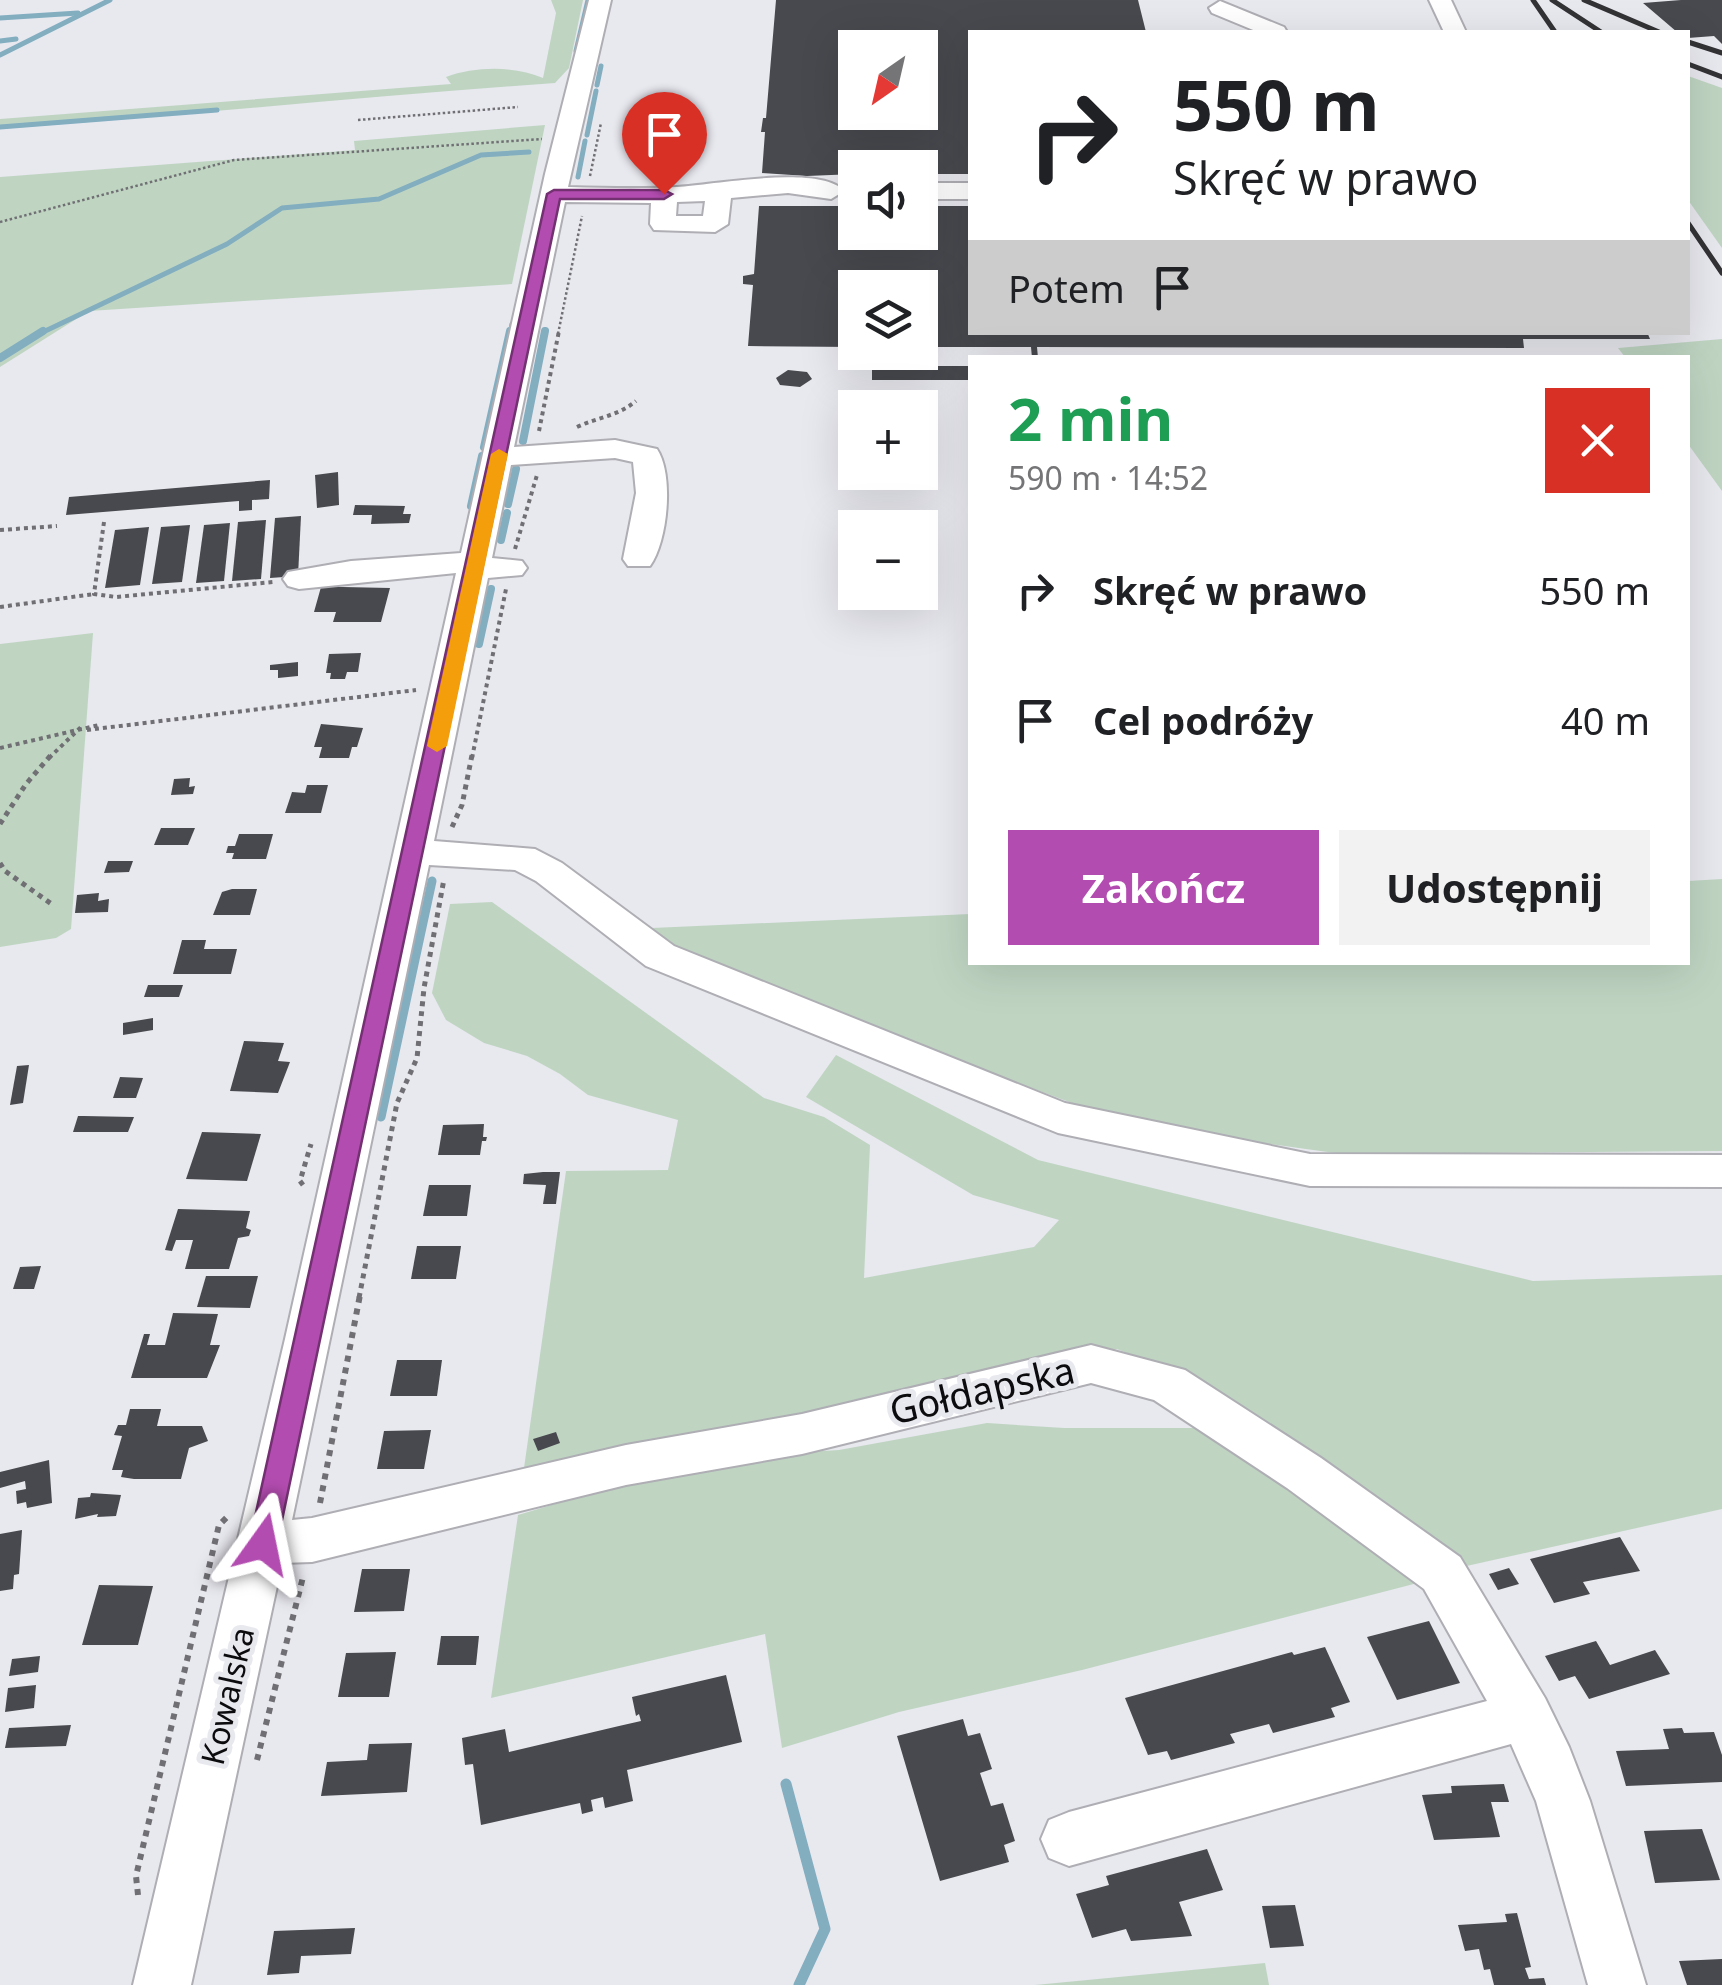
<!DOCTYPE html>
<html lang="pl">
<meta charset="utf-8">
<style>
body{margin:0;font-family:"Noto Sans",sans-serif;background:#f2f2f2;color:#202124;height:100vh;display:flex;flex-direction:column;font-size:38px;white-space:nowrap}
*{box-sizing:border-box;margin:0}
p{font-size:32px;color:#757577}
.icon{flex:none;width:55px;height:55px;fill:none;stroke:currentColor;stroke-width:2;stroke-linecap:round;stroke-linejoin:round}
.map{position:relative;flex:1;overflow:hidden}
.drawer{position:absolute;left:968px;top:355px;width:722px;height:610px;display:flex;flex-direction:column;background:#fff;border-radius:0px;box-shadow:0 10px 40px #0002}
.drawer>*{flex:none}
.banner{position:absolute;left:968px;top:30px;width:722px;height:305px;border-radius:0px;box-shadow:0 10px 40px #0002;background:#fff;color:#202124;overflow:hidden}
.needle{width:65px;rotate:214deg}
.tools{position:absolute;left:838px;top:30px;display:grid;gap:20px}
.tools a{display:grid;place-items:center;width:100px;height:100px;border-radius:0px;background:#fff;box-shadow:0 10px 40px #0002;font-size:50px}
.pin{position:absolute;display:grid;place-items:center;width:85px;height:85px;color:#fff;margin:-102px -42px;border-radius:50% 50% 50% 0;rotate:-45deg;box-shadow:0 0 10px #0007}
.pin .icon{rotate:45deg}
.me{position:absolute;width:110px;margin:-55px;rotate:12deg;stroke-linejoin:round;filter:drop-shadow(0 0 8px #0008)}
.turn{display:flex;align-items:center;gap:35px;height:210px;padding:0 40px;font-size:45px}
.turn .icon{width:130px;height:130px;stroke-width:2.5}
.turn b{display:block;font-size:70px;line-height:85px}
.then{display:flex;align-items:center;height:95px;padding:0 40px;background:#0003;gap:20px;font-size:38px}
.round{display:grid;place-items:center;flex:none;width:105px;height:105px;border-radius:0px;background:#f2f2f2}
.head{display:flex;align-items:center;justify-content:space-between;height:170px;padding:0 40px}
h1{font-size:60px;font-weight:700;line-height:75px;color:#1e9e55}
.button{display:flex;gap:20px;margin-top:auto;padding:20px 40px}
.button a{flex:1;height:115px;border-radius:0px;background:#b34cb0;color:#fff;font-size:40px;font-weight:700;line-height:115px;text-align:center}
.button a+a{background:#f2f2f2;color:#202124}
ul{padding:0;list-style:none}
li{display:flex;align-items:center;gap:30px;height:130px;padding:0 40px}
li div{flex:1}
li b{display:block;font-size:38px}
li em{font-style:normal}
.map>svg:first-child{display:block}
</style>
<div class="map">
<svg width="1722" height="1985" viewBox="0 0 1722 1985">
<rect width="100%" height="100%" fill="#e8e8ef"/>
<!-- green -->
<g fill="#bfd5c2">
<path d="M 551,0 L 583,0 L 569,68 L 555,83 C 369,96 185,115 0,129 L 0,119 L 451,84 L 446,77 C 476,66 515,66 543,78 L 556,13 Z"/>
<path d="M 1688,76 L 1722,88 L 1722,248 L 1688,200 Z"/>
<path d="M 545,125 L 512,284 L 89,311 L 0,367 L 0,177 L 355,150 L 354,141 Z"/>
<path d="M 1722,339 L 1722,491 L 1688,444 L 1688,358 L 1625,357 L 1618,348 Z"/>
<path d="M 93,633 L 71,929 L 56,938 L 0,947 L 0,644 Z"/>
<path d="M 1722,879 L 1722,1151 L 1342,1154 L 1131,1125 L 607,930 L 970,914 L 970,962 L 1688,962 L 1688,881 Z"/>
<path d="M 492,902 L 764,1098 L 824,1117 L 870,1145 L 864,1278 L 1034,1247 L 1059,1220 L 973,1195 L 806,1097 L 836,1055 L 1038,1160 L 1533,1281 L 1722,1275 L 1722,1509 L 1462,1567 L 1190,1379 L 1117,1349 L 1008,1377 L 524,1468 L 566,1171 L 668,1170 L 678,1120 L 588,1095 L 560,1074 L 527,1056 L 484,1043 L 446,1020 L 432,993 L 450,904 Z"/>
<path d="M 987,1423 L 1064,1428 L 1217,1428 L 1433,1579 L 1082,1670 L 899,1712 L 782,1748 L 765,1634 L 491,1698 L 518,1515 L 679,1467 L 742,1456 L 839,1450 Z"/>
<path d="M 1265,1963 L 1269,1985 L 1035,1985 Z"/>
</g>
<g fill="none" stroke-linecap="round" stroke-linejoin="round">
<!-- stream-far3 -->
<g stroke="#82aec0" stroke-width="5">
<path d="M 0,18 L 78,13"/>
<path d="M 0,41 L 16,39"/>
<path d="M 576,51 L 588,0"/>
<path d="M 0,55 L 110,0"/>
<path d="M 597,85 L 601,66"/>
<path d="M 0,127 L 217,110"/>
<path d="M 587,135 L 596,91"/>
<path d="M 578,177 L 585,141"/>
<path d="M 39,334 L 227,244 L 282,208 L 379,199 L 481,155 L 529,152"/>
<path d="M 510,334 L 512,324"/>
<path d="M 544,334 L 545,330"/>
</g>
<!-- stream-far2 -->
<g stroke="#82aec0" stroke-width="8">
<path d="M 0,358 L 43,331"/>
<path d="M 523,441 L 545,331"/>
<path d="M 484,447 L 510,331"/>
<path d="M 508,504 L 516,469"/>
<path d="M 471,506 L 482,456"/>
<path d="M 501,540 L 507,513"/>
<path d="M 479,644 L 491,589"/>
</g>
<!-- stream-far1 -->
<path stroke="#82aec0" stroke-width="9" d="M 381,1117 L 432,881"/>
<!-- stream -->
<path stroke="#82aec0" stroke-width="11" d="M 786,1784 L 825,1929 L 799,1985"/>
</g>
<!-- building -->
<g fill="#48494e" fill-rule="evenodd">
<path d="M 776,0 L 1138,0 L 1146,32 L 970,32 L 970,174 L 920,174 L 920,168 L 855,168 L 855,174 L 807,176 L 762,173 L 765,132 L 761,132 L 763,118 L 766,118 ZM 855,48 L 920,48 L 920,112 L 855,112 Z"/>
<path d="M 1681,0 L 1722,0 L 1722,44 L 1714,36 L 1688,38 L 1688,32 L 1677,32 L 1643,3 Z"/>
<path d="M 759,206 L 855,206 L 855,232 L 920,232 L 920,206 L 970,206 L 970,332 L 1647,332 L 1650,339 L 1523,339 L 1524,348 L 1037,347 L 1038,358 L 1032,358 L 1031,347 L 920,347 L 920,288 L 855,288 L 855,347 L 748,346 L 753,285 L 743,284 L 743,276 L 754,274 Z"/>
<rect x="872" y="366" width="98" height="14"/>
<path d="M 788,370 L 807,372 L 812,379 L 800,387 L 780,385 L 776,378 Z"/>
<path d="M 338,472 L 339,505 L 317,508 L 315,475 Z"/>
<path d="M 270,480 L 269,499 L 252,500 L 252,510 L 239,511 L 239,501 L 66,515 L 69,497 Z"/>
<path d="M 355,505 L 405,506 L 403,514 L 411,514 L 409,523 L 371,524 L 372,515 L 353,515 Z"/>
<path d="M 301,516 L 298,576 L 270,578 L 275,518 Z"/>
<path d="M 266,520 L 261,579 L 232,581 L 238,522 Z"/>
<path d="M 230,523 L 224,581 L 196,583 L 204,525 Z"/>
<path d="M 190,525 L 182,582 L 152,584 L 161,527 Z"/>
<path d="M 149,527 L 140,585 L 105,588 L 115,530 Z"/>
<path d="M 321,587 L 343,587 L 390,588 L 381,622 L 333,622 L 336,612 L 314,612 Z"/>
<path d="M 361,653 L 358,672 L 347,672 L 345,679 L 330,679 L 331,673 L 326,673 L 329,654 Z"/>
<path d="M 298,662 L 298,676 L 278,678 L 278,670 L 270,670 L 270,665 Z"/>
<path d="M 321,724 L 363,728 L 357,747 L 352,747 L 349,758 L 319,758 L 322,747 L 314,747 Z"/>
<path d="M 190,778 L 189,787 L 195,786 L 193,794 L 171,795 L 174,779 Z"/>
<path d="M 307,785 L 328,785 L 321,813 L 285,813 L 292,792 L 305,793 Z"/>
<path d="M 161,828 L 195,828 L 188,845 L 154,845 Z"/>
<path d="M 239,834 L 273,834 L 266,859 L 232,859 L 234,853 L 226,853 L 228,846 L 235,846 Z"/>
<path d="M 108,861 L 133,861 L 129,872 L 104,873 Z"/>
<path d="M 232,889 L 257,889 L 250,915 L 213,915 L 222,892 Z"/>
<path d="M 99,893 L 98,901 L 109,899 L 108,912 L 75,913 L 77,895 Z"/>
<path d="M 182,940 L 206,940 L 204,949 L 237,949 L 231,974 L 173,974 Z"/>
<path d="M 148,985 L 183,985 L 179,997 L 144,997 Z"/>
<path d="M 153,1018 L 153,1030 L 123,1035 L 123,1023 Z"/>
<path d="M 244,1041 L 284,1043 L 278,1061 L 290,1062 L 278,1093 L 230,1091 Z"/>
<path d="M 29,1065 L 23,1103 L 10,1105 L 17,1066 Z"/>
<path d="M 120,1077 L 143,1078 L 136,1098 L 113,1098 Z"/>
<path d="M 78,1116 L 84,1116 L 134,1117 L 128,1132 L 73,1132 Z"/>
<path d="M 484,1124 L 483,1137 L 487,1137 L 486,1141 L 482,1141 L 480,1155 L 438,1155 L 443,1125 Z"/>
<path d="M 202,1132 L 261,1134 L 247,1181 L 186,1179 Z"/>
<path d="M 543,1172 L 560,1172 L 556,1204 L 543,1204 L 546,1185 L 523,1184 L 524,1174 Z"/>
<path d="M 429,1185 L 471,1185 L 467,1216 L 423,1216 Z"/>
<path d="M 178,1209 L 250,1211 L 246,1228 L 251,1230 L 249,1236 L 238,1238 L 229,1269 L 185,1269 L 193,1240 L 176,1240 L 172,1251 L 165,1250 Z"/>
<path d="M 417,1246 L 461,1246 L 456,1279 L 411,1279 Z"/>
<path d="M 41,1266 L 34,1289 L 13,1289 L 20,1267 Z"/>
<path d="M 206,1276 L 258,1276 L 250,1308 L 197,1307 Z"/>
<path d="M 173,1313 L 218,1314 L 210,1345 L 220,1345 L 207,1378 L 131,1378 L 144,1334 L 150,1334 L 147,1345 L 165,1345 Z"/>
<path d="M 397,1360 L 442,1360 L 437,1396 L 390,1396 Z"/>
<path d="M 130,1409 L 161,1409 L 157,1426 L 202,1426 L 208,1441 L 189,1448 L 181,1479 L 134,1479 L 121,1477 L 123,1470 L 112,1470 L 122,1436 L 114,1435 L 118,1425 L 126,1425 Z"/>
<path d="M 431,1430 L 424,1469 L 377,1469 L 384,1431 Z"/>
<path d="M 556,1432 L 560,1443 L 538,1451 L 533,1439 Z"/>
<path d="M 49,1460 L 52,1503 L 27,1508 L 26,1502 L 17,1504 L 16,1491 L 26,1489 L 25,1481 L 0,1488 L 0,1472 Z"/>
<path d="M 91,1493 L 121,1495 L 116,1516 L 97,1517 L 98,1514 L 75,1519 L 78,1498 L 90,1497 Z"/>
<path d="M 22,1530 L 19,1574 L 14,1575 L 13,1589 L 0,1591 L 0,1534 Z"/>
<path d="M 1620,1537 L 1640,1571 L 1583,1582 L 1590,1594 L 1554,1603 L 1530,1559 Z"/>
<path d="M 1509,1568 L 1519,1584 L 1498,1590 L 1489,1574 Z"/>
<path d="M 362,1569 L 410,1569 L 404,1611 L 354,1612 Z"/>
<path d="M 99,1585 L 153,1586 L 138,1645 L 82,1645 Z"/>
<path d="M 1429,1621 L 1460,1683 L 1397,1700 L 1367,1637 Z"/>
<path d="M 441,1636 L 479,1636 L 476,1665 L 437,1665 Z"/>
<path d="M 1596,1641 L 1610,1665 L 1655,1650 L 1670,1674 L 1589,1699 L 1575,1676 L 1559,1681 L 1545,1656 Z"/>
<path d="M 1325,1647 L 1350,1702 L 1331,1708 L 1335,1717 L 1273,1733 L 1269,1724 L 1230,1734 L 1235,1743 L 1171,1760 L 1167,1751 L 1148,1755 L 1125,1698 L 1292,1652 L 1294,1655 Z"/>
<path d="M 396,1652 L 389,1697 L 338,1697 L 346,1653 Z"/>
<path d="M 40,1656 L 38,1672 L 9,1676 L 12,1659 Z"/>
<path d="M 726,1675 L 742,1742 L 627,1770 L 633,1801 L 605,1808 L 603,1797 L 591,1800 L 593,1811 L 582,1814 L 580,1803 L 481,1825 L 473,1764 L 465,1765 L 462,1738 L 505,1729 L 509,1752 L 619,1726 L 641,1721 L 639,1714 L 636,1716 L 632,1697 Z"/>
<path d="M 36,1685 L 34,1708 L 5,1712 L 8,1688 Z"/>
<path d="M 963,1719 L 968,1736 L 980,1733 L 992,1769 L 980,1773 L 991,1806 L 1003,1803 L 1015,1841 L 1004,1845 L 1009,1862 L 940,1881 L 897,1736 Z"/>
<path d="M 71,1725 L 66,1746 L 5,1748 L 9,1728 Z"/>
<path d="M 1682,1728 L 1684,1733 L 1714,1732 L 1722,1755 L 1722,1782 L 1626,1786 L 1616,1751 L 1669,1749 L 1663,1729 Z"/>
<path d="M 412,1743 L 407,1792 L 321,1796 L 327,1762 L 367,1760 L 369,1744 Z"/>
<path d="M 1504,1784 L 1509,1802 L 1491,1802 L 1500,1837 L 1434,1840 L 1422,1795 L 1452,1793 L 1451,1786 Z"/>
<path d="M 1702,1829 L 1720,1880 L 1655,1883 L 1644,1831 Z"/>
<path d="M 1207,1849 L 1223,1890 L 1179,1902 L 1192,1936 L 1131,1941 L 1126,1929 L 1092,1938 L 1076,1894 L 1109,1885 L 1106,1876 Z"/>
<path d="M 1295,1905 L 1304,1946 L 1270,1948 L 1262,1906 Z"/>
<path d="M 1517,1913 L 1531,1967 L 1525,1968 L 1529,1979 L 1544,1978 L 1546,1985 L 1494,1985 L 1490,1969 L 1484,1970 L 1479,1949 L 1465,1951 L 1458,1925 L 1507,1922 L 1505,1914 Z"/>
<path d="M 355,1928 L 351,1954 L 301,1956 L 299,1973 L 267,1975 L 274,1931 Z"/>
<path d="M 1722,1959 L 1722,1985 L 1687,1985 L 1679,1961 Z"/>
</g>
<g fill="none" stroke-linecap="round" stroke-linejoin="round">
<!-- minor casing -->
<g stroke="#aeaeb4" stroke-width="4">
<g id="minor">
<path d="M 589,0 L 611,0 L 568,187 C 604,188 641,189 677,187 C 712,185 820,164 844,191 L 831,199 L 788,193 L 731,198 L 728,224 L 715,232 L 654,230 L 650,224 L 651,203 L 565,202 L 514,447 L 615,440 L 657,449 C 674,474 668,541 650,566 L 628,566 L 623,559 L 636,493 L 633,462 L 615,458 L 511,465 L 492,558 L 522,561 L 527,568 L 522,575 L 488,578 L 434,841 L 535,849 L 562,863 L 674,946 L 1065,1103 L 1310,1154 L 1722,1155 L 1722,1187 L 1310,1186 L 1058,1133 L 646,966 L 536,881 L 515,870 L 429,865 L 292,1520 L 312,1518 L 626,1445 L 802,1414 L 1091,1345 L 1185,1370 L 1321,1458 L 1460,1557 L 1545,1698 L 1569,1747 L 1590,1801 L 1646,1985 L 1588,1985 L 1536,1801 L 1511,1744 L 1069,1866 L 1049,1858 L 1041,1839 L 1049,1820 L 1069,1812 L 1487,1701 L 1424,1589 L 1287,1488 L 1154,1400 L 1091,1383 L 802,1454 L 626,1485 L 312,1562 L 282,1563 L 191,1985 L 133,1985 L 285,1339 L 456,573 L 299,589 L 288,586 L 283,579 L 288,572 L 351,561 L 461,553 L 545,174 ZM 705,201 L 703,216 L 676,216 L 677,202 Z"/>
<path d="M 1429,0 L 1451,0 L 1466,32 L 1444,32 Z"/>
<path d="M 1220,1 L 1284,27 L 1287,32 L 1258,32 L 1212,13 L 1209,8 Z"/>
<rect x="920" y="183" width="50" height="16"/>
</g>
</g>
<!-- path-far3 -->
<g stroke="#707074" stroke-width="2.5" stroke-dasharray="2.5 2.5" stroke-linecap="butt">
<path d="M 358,120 L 518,107"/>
<path d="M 590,176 L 601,123"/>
<path d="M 0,222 L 234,160 L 542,139"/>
<path d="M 558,334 L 582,216"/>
</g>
<!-- path-far2 -->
<g stroke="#707074" stroke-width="4" stroke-dasharray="4 4" stroke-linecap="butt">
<path d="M 577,427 C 598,417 618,416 636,401"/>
<path d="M 539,431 L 559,331"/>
<path d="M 104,522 L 94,594 L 116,597 L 273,582"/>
<path d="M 0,530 L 57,526"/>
<path d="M 515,549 L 537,475"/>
<path d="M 0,607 L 94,594"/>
<path d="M 87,730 L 416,690"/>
<path d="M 0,748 L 99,725"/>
<path d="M 49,758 L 81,727"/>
<path d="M 472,758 L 506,589"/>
</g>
<!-- path-far1 -->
<g stroke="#707074" stroke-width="5" stroke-dasharray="5 5" stroke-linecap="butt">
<path d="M 0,824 L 26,784 L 51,755"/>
<path d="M 452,827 L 462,805 L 472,755"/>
<path d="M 0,863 L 5,871 L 53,905"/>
<path d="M 303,1185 L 300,1181 L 311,1144"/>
<path d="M 359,1298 L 397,1103 L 417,1058 L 424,988 L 444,879"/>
</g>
<!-- path -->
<g stroke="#707074" stroke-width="6" stroke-dasharray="6 6" stroke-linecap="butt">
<path d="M 320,1503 L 360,1295"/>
<path d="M 257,1760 L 303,1577"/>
<path d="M 138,1895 L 136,1876 L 219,1525 L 229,1515"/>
</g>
<!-- minor -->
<use href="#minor" fill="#fff" fill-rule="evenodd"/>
<!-- rail -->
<g stroke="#333336" stroke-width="5">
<path d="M 1533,0 L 1555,32"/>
<path d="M 1552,0 L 1601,32"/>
<path d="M 1584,0 L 1659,32"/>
<path d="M 1688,42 L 1722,53"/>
<path d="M 1688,64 L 1722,77"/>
<path d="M 1688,223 L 1722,273"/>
</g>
</g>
<!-- route -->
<path fill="#b34cb0" stroke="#743172" stroke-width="2.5" d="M 554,190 L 664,190 L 672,194 L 664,199 L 560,199 L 277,1544 L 273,1552 L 263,1556 L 253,1552 L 249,1544 L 547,194 Z"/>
<!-- slow -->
<path fill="#f59e0b" d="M 499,449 L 508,454 L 447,746 L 437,752 L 427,746 L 491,454 Z"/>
<g text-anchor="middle" stroke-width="10" stroke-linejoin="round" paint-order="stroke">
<!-- street labels -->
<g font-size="32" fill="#0c0c0e" stroke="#e8e8ef">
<text transform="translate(228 1696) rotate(-77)" y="11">Kowalska</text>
</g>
<!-- near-street labels -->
<g font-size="38" fill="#0c0c0e" stroke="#e8e8ef">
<text transform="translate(982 1391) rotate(-13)" y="13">Gołdapska</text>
</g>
</g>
</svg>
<div class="tools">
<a><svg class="needle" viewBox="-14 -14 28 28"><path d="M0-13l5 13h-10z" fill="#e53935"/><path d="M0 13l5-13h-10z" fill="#757577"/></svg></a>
<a><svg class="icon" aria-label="sound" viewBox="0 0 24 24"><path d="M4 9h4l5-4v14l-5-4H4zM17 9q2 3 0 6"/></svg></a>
<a><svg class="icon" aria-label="layers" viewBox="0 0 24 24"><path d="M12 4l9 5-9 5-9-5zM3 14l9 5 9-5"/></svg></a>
<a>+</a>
<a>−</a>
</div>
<div class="pin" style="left:664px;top:194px;background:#d93025"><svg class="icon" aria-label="arrive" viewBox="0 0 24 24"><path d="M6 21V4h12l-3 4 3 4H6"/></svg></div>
<svg class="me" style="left:263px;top:1544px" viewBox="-20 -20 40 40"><path d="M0-17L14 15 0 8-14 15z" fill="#b34cb0" stroke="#fff" stroke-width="4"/></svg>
<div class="banner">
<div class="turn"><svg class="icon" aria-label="right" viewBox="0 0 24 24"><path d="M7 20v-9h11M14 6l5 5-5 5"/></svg><div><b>550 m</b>Skręć w prawo</div></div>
<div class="then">Potem<svg class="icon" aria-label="arrive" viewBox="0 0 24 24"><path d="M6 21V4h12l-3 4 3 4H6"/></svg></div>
</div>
<section class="drawer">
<div class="head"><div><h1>2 min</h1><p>590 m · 14:52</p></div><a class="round" style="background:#d93025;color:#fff"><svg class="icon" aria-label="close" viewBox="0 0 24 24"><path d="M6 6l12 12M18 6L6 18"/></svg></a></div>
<ul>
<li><svg class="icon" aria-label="right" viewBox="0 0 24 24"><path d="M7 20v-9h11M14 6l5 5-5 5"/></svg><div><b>Skręć w prawo</b></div><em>550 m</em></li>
<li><svg class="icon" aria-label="arrive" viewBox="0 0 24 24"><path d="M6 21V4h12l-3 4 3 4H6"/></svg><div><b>Cel podróży</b></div><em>40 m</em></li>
</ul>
<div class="button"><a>Zakończ</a><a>Udostępnij</a></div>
</section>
</div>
